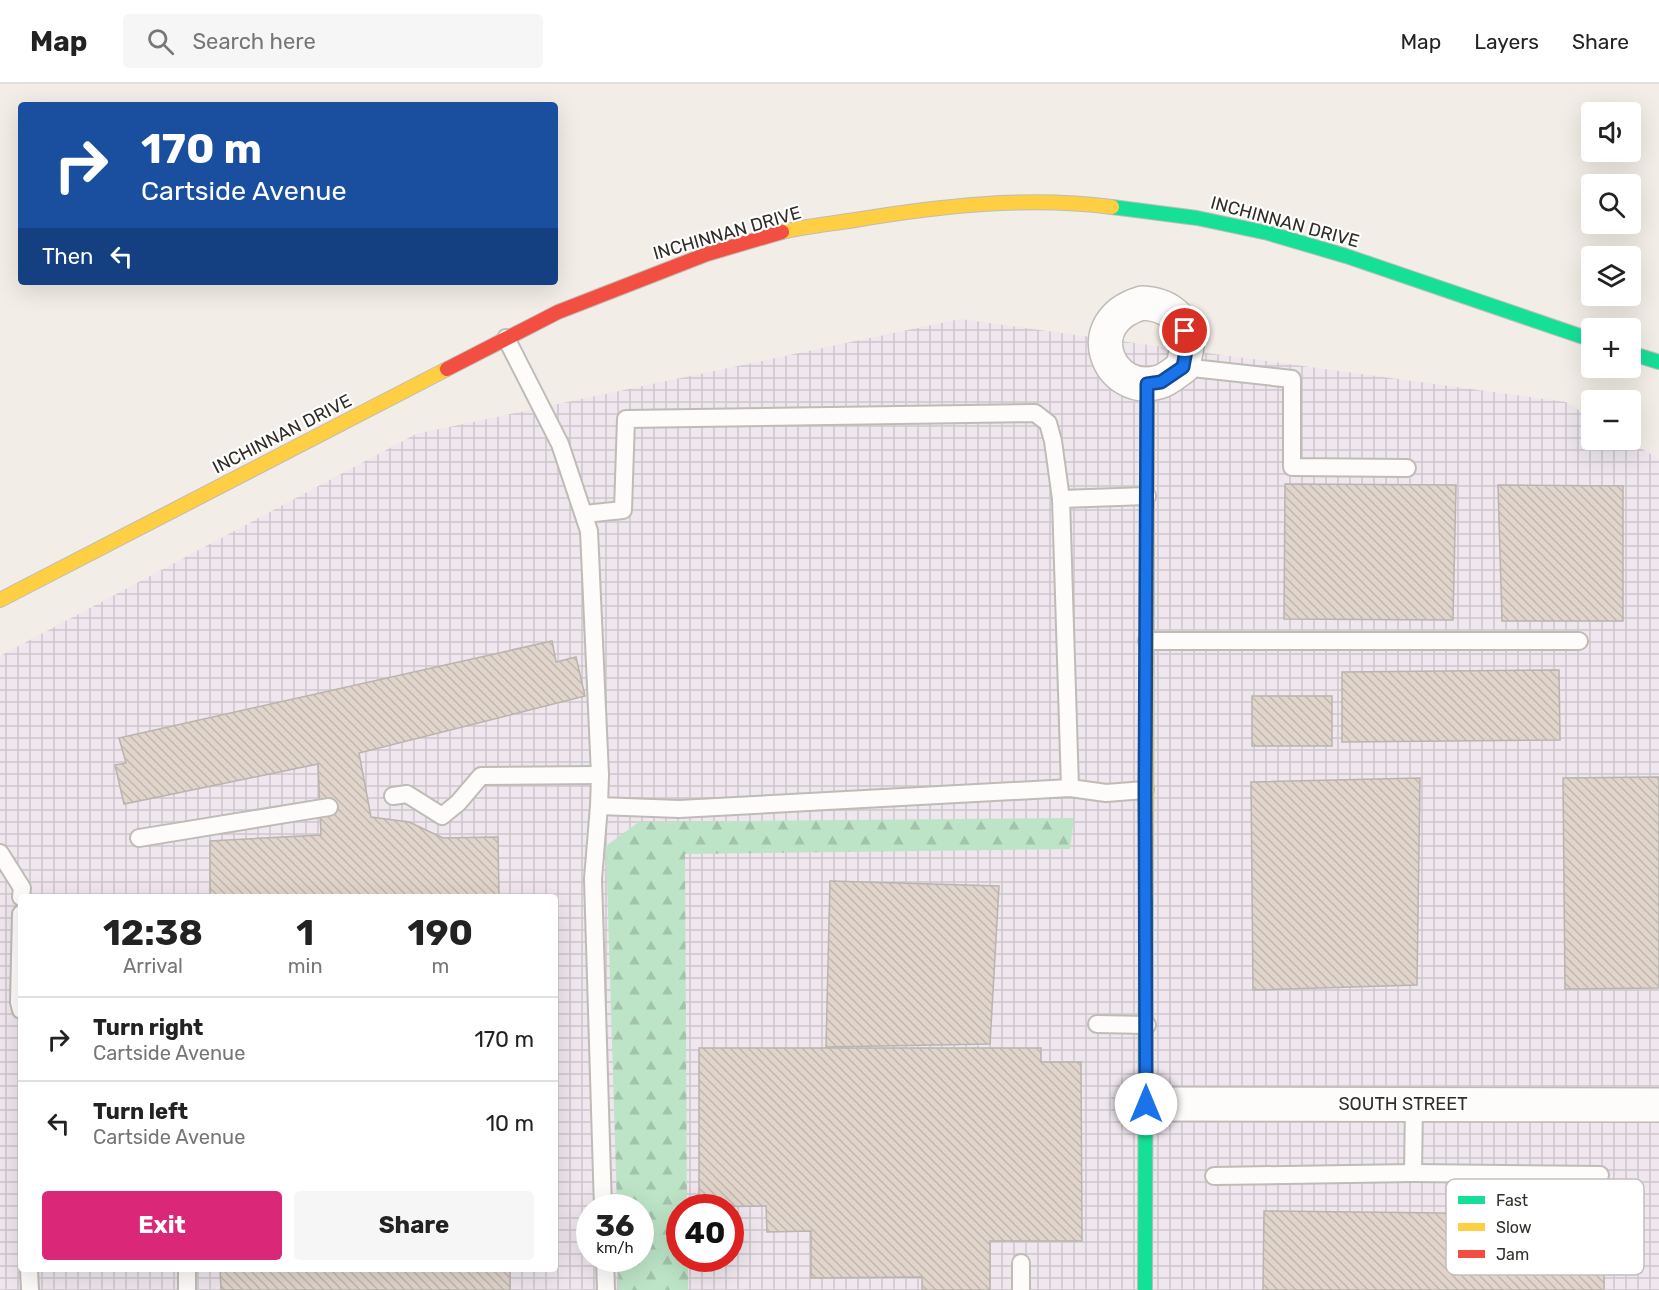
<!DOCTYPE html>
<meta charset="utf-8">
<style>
body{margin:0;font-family:Rubik,sans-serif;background:#f6f6f6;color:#222;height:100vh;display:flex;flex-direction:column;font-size:22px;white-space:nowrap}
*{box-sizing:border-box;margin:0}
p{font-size:20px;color:#767676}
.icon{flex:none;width:33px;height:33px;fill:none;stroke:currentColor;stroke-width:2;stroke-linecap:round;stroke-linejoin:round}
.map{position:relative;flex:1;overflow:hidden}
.details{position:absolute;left:18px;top:810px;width:540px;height:378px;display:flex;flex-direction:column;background:#fff;border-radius:6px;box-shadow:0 6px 24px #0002}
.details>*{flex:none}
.banner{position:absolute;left:18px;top:18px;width:540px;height:183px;border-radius:6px;box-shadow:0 6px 24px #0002;background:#1a4fa0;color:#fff;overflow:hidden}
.buttons{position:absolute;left:1581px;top:18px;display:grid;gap:12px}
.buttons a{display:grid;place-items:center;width:60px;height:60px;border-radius:6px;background:#fff;box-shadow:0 6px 24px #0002;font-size:30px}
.speed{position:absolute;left:576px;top:1110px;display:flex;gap:12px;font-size:30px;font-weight:700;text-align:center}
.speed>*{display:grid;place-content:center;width:78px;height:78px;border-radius:50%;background:#fff;box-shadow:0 6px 24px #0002;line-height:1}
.speed small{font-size:15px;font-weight:400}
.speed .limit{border:9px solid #d22;background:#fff;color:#111}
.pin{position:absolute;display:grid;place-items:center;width:51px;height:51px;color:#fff;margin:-26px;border:3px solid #fff;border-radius:50%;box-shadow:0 2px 6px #0007}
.me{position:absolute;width:66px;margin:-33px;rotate:0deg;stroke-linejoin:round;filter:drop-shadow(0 0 4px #0008)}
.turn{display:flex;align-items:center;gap:21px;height:126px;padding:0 24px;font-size:27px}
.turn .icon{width:78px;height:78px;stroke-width:2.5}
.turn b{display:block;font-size:42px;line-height:51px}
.then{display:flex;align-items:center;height:57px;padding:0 24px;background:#0003;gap:12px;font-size:22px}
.eta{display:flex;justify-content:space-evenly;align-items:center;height:102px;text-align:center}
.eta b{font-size:36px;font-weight:700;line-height:42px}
.primary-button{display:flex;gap:12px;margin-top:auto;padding:12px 24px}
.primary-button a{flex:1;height:69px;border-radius:6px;background:#db2777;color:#fff;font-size:24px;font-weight:700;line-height:69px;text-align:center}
.primary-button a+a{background:#f6f6f6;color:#222}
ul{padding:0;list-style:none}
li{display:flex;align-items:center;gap:18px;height:84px;padding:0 24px;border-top:2px solid #e0e0e0}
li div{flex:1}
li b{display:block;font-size:22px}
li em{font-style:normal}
header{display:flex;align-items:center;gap:36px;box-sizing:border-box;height:84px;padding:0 30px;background:#fff;border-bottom:2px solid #e0e0e0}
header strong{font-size:28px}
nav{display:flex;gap:33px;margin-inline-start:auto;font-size:21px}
.search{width:420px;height:54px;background:#f6f6f6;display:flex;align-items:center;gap:15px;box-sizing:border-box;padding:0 21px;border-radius:6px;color:#767676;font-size:22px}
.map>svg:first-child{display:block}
</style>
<header>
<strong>Map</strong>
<div class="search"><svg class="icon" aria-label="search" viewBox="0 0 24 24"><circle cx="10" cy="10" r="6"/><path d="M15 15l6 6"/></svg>Search here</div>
<nav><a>Map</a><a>Layers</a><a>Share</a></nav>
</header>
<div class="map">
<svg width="1659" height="1206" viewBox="0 0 1659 1206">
<defs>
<pattern id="industrial-grid" width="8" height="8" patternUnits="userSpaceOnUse" patternTransform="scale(1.5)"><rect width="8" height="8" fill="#efe6ee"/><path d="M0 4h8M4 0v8" fill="none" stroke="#cdc6cc"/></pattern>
<pattern id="forest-firs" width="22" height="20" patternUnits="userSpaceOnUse" patternTransform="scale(1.5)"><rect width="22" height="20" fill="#bde4c7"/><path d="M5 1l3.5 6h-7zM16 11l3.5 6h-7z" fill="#a3c4ab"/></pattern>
<pattern id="building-back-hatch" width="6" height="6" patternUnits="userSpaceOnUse" patternTransform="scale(1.5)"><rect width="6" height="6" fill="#e1d5cb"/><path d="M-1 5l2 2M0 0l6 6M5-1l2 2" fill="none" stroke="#c2b7ae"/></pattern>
</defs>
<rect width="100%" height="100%" fill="#f2ede6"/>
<!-- industrial -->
<path fill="url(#industrial-grid)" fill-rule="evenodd" d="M 960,235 L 1566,318 L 1591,334 L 1592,356 L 1627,356 L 1659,375 L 1659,1206 L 0,1206 L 0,572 L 416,350 ZM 21,813 L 555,813 L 555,1185 L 21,1185 ZM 590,1124 L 640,1124 L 640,1174 L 590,1174 ZM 680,1124 L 730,1124 L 730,1174 L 680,1174 Z"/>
<!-- forest -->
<path fill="url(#forest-firs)" d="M 1074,734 L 1070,765 L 685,770 L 687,1123 L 680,1124 L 680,1174 L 688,1175 L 688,1206 L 619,1206 L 618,1175 L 640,1174 L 640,1124 L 617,1123 L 606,762 L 639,738 Z"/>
<!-- building -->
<g fill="url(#building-back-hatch)" stroke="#b9b4af" stroke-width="1.5">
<path d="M 1285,400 L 1456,401 L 1453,536 L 1284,535 Z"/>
<path d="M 1498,401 L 1623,402 L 1623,537 L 1502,537 Z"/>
<path d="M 552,557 L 556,578 L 576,573 L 585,612 L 359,669 L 371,733 L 409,738 L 443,754 L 498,753 L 499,813 L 210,813 L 210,757 L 321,751 L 318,680 L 124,720 L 115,681 L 126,679 L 119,654 Z"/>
<path d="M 1559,586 L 1560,656 L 1342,658 L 1342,588 Z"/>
<rect x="1252" y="612" width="80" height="50"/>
<path d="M 1659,693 L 1659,904 L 1565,905 L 1563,694 Z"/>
<path d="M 1420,694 L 1417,901 L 1253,906 L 1251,698 Z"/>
<path d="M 830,797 L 999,802 L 990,960 L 826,963 Z"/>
<path d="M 699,964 L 1041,964 L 1041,978 L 1081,978 L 1082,1157 L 990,1157 L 990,1206 L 922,1206 L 922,1193 L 811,1194 L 811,1147 L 767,1148 L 766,1122 L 699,1123 Z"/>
<path d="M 1264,1127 L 1605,1131 L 1604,1206 L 1263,1206 Z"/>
<path d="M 220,1185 L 510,1185 L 510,1206 L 221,1206 Z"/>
</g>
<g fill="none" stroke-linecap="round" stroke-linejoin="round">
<!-- lane casing -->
<g stroke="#bfbcb6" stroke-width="20">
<g id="lane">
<path d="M 506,254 L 560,360 L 589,447 L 600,691 L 599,722 L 679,725 L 1070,704 L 1106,709 L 1145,706"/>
<path d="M 1183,283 L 1292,295 L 1292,383 L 1407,384"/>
<path d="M 584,430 L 623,426 L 626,335 L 1035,329 L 1048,339 L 1053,357 L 1061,415"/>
<path d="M 1147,557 L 1579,557"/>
<path d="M 1070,704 L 1061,415 L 1147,412"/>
<path d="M 393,712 L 407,710 L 442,732 L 458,719 L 481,692 L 600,691"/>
<path d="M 599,722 L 593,795 L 603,1124"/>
<path d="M 139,754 L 329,723"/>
<path d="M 0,769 L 22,804 L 21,813"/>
<path d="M 21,830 L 19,918 L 21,926"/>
<path d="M 1097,940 L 1147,941"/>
<path d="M 1413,1089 L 1600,1091"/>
<path d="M 1214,1092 L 1413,1089 L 1414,1020"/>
<path d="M 605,1174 L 606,1206"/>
<path d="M 29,1185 L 30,1206"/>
<path d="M 187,1185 L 187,1206"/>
<path d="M 1021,1206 L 1021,1179"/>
</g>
</g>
<!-- street casing -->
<g stroke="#bfbcb6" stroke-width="36">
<g id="street">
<path d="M 1142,219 C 1166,220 1186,233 1187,259 C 1187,267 1184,275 1183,283 C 1176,288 1167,296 1159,298 C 1109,313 1077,238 1142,219 Z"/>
<path d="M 1146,1020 L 1659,1021"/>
</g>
</g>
<!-- fast casing -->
<g stroke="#bfbcb6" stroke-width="16">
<g id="fast">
<path d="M 1112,123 L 1197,134 L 1268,149 L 1346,172 L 1592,256"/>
<path d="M 1630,269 L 1659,278"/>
<path d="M 1145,1206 L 1146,813"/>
</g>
</g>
<!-- slow casing -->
<g stroke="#bfbcb6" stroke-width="16">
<g id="slow">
<path d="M 782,148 C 806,142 831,140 855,136 C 939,122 1027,112 1112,123"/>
<path d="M 0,516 L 447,285"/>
<path d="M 1146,813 L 1147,424"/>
</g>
</g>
<!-- jam casing -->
<g stroke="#bfbcb6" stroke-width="16">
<g id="jam">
<path d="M 447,285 L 558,228 L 707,170 L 782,148"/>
<path d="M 1147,424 L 1147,300"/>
</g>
</g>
<!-- lane -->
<use href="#lane" stroke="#fdfcfb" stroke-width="16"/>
<!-- street -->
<use href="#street" stroke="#fdfcfb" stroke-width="33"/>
<!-- fast -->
<use href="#fast" stroke="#16e098" stroke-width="14"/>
<!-- slow -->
<use href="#slow" stroke="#ffcf43" stroke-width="14"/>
<!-- jam -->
<use href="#jam" stroke="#f24e42" stroke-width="14"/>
</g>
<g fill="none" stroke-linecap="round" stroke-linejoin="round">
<!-- route casing -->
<g stroke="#114b97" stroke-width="15">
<path id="route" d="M 1146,1020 L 1145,706 L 1147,300 L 1161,298 L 1183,283 L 1187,261 L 1185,247"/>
</g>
<!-- route -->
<use href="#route" stroke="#1a73e8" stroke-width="10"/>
</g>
<g text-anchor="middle" stroke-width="4.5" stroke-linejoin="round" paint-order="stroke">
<!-- street labels -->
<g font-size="18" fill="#312d28" stroke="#fff">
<text transform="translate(1285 138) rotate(15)" y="6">INCHINNAN DRIVE</text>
<text transform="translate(727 149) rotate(-16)" y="6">INCHINNAN DRIVE</text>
<text transform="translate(282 350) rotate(-27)" y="6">INCHINNAN DRIVE</text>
<text x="1403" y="1026">SOUTH STREET</text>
</g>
</g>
<!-- legend -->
<rect x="1446" y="1095" width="198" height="96" rx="9" fill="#fff" stroke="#c1c0be" stroke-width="1.5"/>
<rect x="1458" y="1112" width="27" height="8" fill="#16e098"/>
<rect x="1458" y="1139" width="27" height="8" fill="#ffcf43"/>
<rect x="1458" y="1166" width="27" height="8" fill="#f24e42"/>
<g font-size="16" fill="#312d28">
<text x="1496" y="1122">Fast</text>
<text x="1496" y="1149">Slow</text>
<text x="1496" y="1176">Jam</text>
</g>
</svg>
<div class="buttons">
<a><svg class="icon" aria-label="sound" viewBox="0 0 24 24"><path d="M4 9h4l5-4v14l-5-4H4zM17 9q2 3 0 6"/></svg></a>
<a><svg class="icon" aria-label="search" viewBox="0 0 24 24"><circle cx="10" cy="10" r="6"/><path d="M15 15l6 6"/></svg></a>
<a><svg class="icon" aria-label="layers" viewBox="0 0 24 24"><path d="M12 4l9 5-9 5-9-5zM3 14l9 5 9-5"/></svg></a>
<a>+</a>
<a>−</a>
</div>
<div class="speed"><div>36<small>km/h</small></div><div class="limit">40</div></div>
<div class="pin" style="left:1185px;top:247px;background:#d93025"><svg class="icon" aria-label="arrive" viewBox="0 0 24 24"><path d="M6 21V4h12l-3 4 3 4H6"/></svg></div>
<svg class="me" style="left:1146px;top:1020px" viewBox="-20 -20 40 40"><circle r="19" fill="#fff"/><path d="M0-13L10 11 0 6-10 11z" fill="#1a73e8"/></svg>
<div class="banner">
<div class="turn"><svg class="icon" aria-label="right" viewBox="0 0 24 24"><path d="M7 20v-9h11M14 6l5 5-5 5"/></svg><div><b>170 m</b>Cartside Avenue</div></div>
<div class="then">Then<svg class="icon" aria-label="left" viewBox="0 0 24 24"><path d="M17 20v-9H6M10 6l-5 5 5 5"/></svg></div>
</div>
<section class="details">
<div class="eta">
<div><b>12:38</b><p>Arrival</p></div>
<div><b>1</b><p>min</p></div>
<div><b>190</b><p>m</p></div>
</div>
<ul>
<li><svg class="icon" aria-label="right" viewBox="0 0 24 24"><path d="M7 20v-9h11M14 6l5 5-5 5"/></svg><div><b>Turn right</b><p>Cartside Avenue</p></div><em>170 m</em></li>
<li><svg class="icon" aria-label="left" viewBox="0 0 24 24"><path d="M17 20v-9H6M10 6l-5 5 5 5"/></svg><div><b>Turn left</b><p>Cartside Avenue</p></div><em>10 m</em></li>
</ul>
<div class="primary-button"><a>Exit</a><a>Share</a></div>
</section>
</div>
